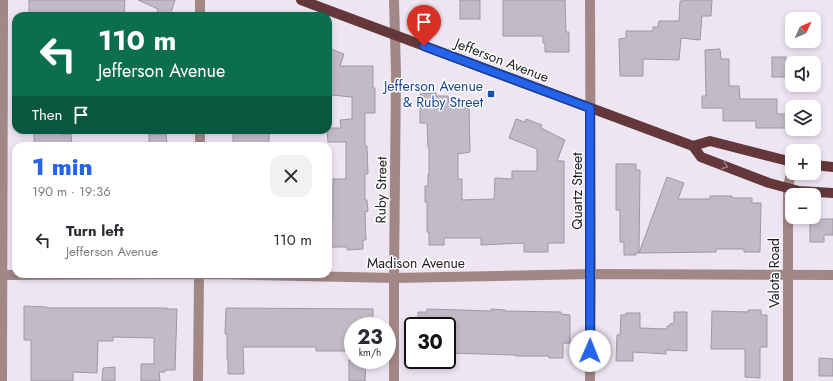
<!DOCTYPE html>
<meta charset="utf-8">
<style>
body{margin:0;font-family:Jost,sans-serif;background:#f2f2f3;color:#2b2b33;height:100vh;display:flex;flex-direction:column;font-size:15px;white-space:nowrap}
*{box-sizing:border-box;margin:0}
p{font-size:13px;color:#7c7c81}
.icon{flex:none;width:22px;height:22px;fill:none;stroke:currentColor;stroke-width:2;stroke-linecap:round;stroke-linejoin:round}
.map{position:relative;flex:1;overflow:hidden}
.side{position:absolute;left:12px;top:142px;width:320px;height:136px;display:flex;flex-direction:column;background:#fff;border-radius:12px;box-shadow:0 2px 6px #0003}
.side>*{flex:none}
.top-card{position:absolute;left:12px;top:12px;width:320px;height:122px;border-radius:12px;box-shadow:0 2px 6px #0003;background:#0b6e4f;color:#fff;overflow:hidden}
.needle{width:26px;rotate:45deg}
.tools{position:absolute;left:785px;top:12px;display:grid;gap:8px}
.tools a{display:grid;place-items:center;width:36px;height:36px;border-radius:8px;background:#fff;box-shadow:0 2px 6px #0003;font-size:20px}
.speed{position:absolute;left:344px;top:317px;display:flex;gap:8px;font-size:20px;font-weight:700;text-align:center}
.speed>*{display:grid;place-content:center;width:52px;height:52px;border-radius:50%;background:#fff;box-shadow:0 2px 6px #0003;line-height:1}
.speed small{font-size:10px;font-weight:400}
.speed .limit{border:2px solid #111;border-radius:6px;background:#fff;color:#111}
.pin{position:absolute;display:grid;place-items:center;width:34px;height:34px;color:#fff;margin:-41px -17px;border-radius:50% 50% 50% 0;rotate:-45deg;box-shadow:0 0 4px #0007}
.pin .icon{rotate:45deg}
.me{position:absolute;width:44px;margin:-22px;rotate:1deg;stroke-linejoin:round;filter:drop-shadow(0 0 3px #0008)}
.turn{display:flex;align-items:center;gap:14px;height:84px;padding:0 20px;font-size:18px}
.turn .icon{width:52px;height:52px;stroke-width:2.5}
.turn b{display:block;font-size:28px;line-height:34px}
.then{display:flex;align-items:center;height:38px;padding:0 20px;background:#0003;gap:8px;font-size:15px}
.round{display:grid;place-items:center;flex:none;width:42px;height:42px;border-radius:12px;background:#f2f2f3}
.headline{display:flex;align-items:center;justify-content:space-between;height:68px;padding:0 20px}
h1{font-size:24px;font-weight:800;line-height:30px;color:#2563eb}
ul{padding:0;list-style:none}
li{display:flex;align-items:center;gap:12px;height:60px;padding:0 20px}
li div{flex:1}
li b{display:block;font-size:15px}
li em{font-style:normal}
.map>svg:first-child{display:block}
</style>
<div class="map">
<svg width="833" height="381" viewBox="0 0 833 381">
<rect width="100%" height="100%" fill="#eee5f3"/>
<!-- building -->
<g fill="#c3bac8" stroke="#9f97a5">
<path d="M 29,0 L 125,0 L 124,16 L 29,16 Z"/>
<path d="M 138,0 L 175,0 L 170,16 L 156,16 L 158,9 Z"/>
<rect x="460" y="0" width="20" height="19"/>
<path d="M 503,0 L 565,0 L 566,32 L 569,32 L 569,52 L 545,52 L 545,43 L 543,43 L 543,36 L 503,36 Z"/>
<path d="M 683,0 L 712,0 L 711,16 L 702,16 L 700,40 L 681,38 L 679,60 L 643,59 L 643,76 L 620,76 L 619,39 L 626,38 L 626,31 L 653,31 L 653,27 L 658,27 L 659,21 L 679,21 L 680,1 L 683,1 Z"/>
<path d="M 328,48 L 344,54 L 340,66 L 373,66 L 373,88 L 375,88 L 375,113 L 365,113 L 365,145 L 367,146 L 368,174 L 365,174 L 365,200 L 367,200 L 368,211 L 365,212 L 366,240 L 363,240 L 363,249 L 347,250 L 347,247 L 328,247 L 328,219 L 333,219 L 333,179 L 346,179 L 346,142 L 328,142 L 327,130 L 328,128 L 341,128 L 340,120 L 352,119 L 352,97 L 331,95 L 331,89 L 329,95 L 328,94 Z"/>
<path d="M 720,49 L 721,59 L 729,59 L 729,86 L 739,86 L 740,99 L 777,99 L 777,114 L 792,114 L 792,128 L 756,128 L 756,121 L 723,121 L 723,108 L 702,108 L 702,96 L 706,96 L 705,50 Z"/>
<rect x="772" y="57" width="14" height="20"/>
<path d="M 792,67 L 792,85 L 810,85 L 805,85 L 805,90 L 788,88 Z"/>
<path d="M 814,69 L 820,70 L 820,85 L 814,85 Z"/>
<path d="M 436,93 L 436,96 L 448,96 L 449,105 L 469,105 L 470,152 L 458,154 L 458,179 L 462,179 L 462,200 L 494,199 L 495,178 L 512,179 L 512,171 L 537,171 L 537,149 L 509,138 L 516,119 L 525,122 L 526,119 L 542,125 L 541,128 L 565,140 L 557,161 L 564,161 L 564,243 L 548,243 L 548,252 L 524,252 L 524,243 L 481,245 L 481,238 L 444,238 L 444,245 L 429,245 L 429,232 L 427,232 L 427,202 L 425,202 L 425,186 L 428,186 L 428,174 L 429,174 L 429,147 L 428,147 L 427,123 L 420,123 L 420,94 Z"/>
<path d="M 34,130 L 61,130 L 61,134 L 71,134 L 72,145 L 34,146 Z"/>
<rect x="233" y="130" width="36" height="16"/>
<path d="M 149,134 L 166,134 L 167,146 L 149,146 Z"/>
<path d="M 616,164 L 636,164 L 636,170 L 640,170 L 639,253 L 636,253 L 636,255 L 624,255 L 624,242 L 620,242 L 620,210 L 616,210 Z"/>
<path d="M 667,177 L 684,183 L 678,199 L 710,199 L 710,196 L 732,196 L 732,198 L 752,198 L 752,203 L 761,203 L 760,252 L 744,252 L 744,249 L 716,249 L 716,252 L 639,253 Z"/>
<path d="M 810,219 L 833,219 L 833,235 L 824,235 L 824,242 L 810,242 Z"/>
<path d="M 24,306 L 47,307 L 47,308 L 167,308 L 167,309 L 177,309 L 175,370 L 165,370 L 165,372 L 159,372 L 160,381 L 141,381 L 141,364 L 154,364 L 154,338 L 113,337 L 113,341 L 98,341 L 97,373 L 73,372 L 73,381 L 31,381 L 31,340 L 24,340 Z"/>
<path d="M 226,308 L 373,309 L 373,326 L 353,326 L 353,351 L 316,351 L 316,347 L 243,347 L 244,374 L 228,374 L 228,359 L 227,359 L 227,334 L 225,334 Z"/>
<path d="M 427,309 L 491,311 L 491,309 L 505,310 L 505,311 L 561,312 L 561,314 L 570,315 L 570,343 L 563,343 L 563,358 L 549,358 L 549,356 L 516,356 L 516,355 L 448,353 L 448,326 L 418,326 L 418,312 L 427,312 Z"/>
<path d="M 748,310 L 761,310 L 761,315 L 767,315 L 767,347 L 760,347 L 760,378 L 745,377 L 745,349 L 711,349 L 712,311 L 748,312 Z"/>
<path d="M 674,312 L 687,312 L 687,351 L 666,350 L 666,354 L 633,352 L 633,361 L 616,361 L 617,335 L 620,335 L 621,315 L 626,315 L 626,313 L 640,313 L 640,328 L 667,329 L 667,326 L 670,326 L 670,324 L 674,323 Z"/>
<path d="M 819,358 L 833,359 L 833,376 L 819,376 Z"/>
<path d="M 349,360 L 366,360 L 365,381 L 349,381 Z"/>
<path d="M 115,367 L 115,381 L 102,381 L 103,368 Z"/>
</g>
<g fill="none" stroke-linecap="round" stroke-linejoin="round">
<!-- minor -->
<g stroke="#a28787" stroke-width="10">
<path d="M 590,0 L 591,274 L 590,381"/>
<path d="M 200,16 L 200,0"/>
<path d="M 200,146 L 200,130"/>
<path d="M 0,275 L 214,274 L 394,278 L 591,274 L 833,275"/>
<path d="M 2,381 L 3,0"/>
<path d="M 198,381 L 199,274"/>
<path d="M 394,381 L 394,278 L 396,73 L 394,0"/>
<path d="M 788,381 L 788,188 L 792,166"/>
</g>
<!-- major -->
<g stroke="#64383a" stroke-width="10">
<path d="M 301,0 L 693,146 L 701,157 L 769,183 L 799,191 L 833,193"/>
<path d="M 693,146 L 710,141 L 792,162"/>
<path d="M 814,165 L 833,167"/>
</g>
</g>
<!-- one-way arrows -->
<defs><path id="oneway-chevron" d="M-2-3.5L2.5 0L-2 3.5" fill="none" stroke-width="1.6" stroke-linecap="round" stroke-linejoin="round"/></defs>
<use stroke="#9a7e7f" href="#oneway-chevron" transform="translate(725 166) rotate(21)"/>
<g fill="none" stroke-linecap="round" stroke-linejoin="round">
<!-- route casing -->
<g stroke="#184099" stroke-width="10">
<path id="route" d="M 424,46 L 590,108 L 590,351"/>
</g>
<!-- route -->
<use href="#route" stroke="#2563eb" stroke-width="7"/>
</g>
<!-- markers -->
<rect fill="#1a4fb4" stroke="#fff" stroke-width="1.5" x="487" y="90" width="8" height="8" rx="2"/>
<g text-anchor="middle" stroke-width="3" stroke-linejoin="round" paint-order="stroke">
<!-- street labels -->
<g font-size="14" fill="#1e1a20" stroke="#fff">
<text transform="translate(502 60) rotate(21)" y="5">Jefferson Avenue</text>
<text transform="translate(381 190) rotate(-89)" y="5">Ruby Street</text>
<text transform="translate(577 191) rotate(-90)" y="5">Quartz Street</text>
<text x="416" y="268">Madison Avenue</text>
<text transform="translate(774 273) rotate(-90)" y="5">Valota Road</text>
</g>
<!-- transit labels -->
<g font-size="14" fill="#164399" stroke="#fff" text-anchor="end">
<text x="483" y="91">Jefferson Avenue<tspan x="483" dy="16">&amp; Ruby Street</tspan></text>
</g>
</g>
</svg>
<div class="tools">
<a><svg class="needle" viewBox="-14 -14 28 28"><path d="M0-13l5 13h-10z" fill="#e53935"/><path d="M0 13l5-13h-10z" fill="#7c7c81"/></svg></a>
<a><svg class="icon" aria-label="sound" viewBox="0 0 24 24"><path d="M4 9h4l5-4v14l-5-4H4zM17 9q2 3 0 6"/></svg></a>
<a><svg class="icon" aria-label="layers" viewBox="0 0 24 24"><path d="M12 4l9 5-9 5-9-5zM3 14l9 5 9-5"/></svg></a>
<a>+</a>
<a>−</a>
</div>
<div class="speed"><div>23<small>km/h</small></div><div class="limit">30</div></div>
<div class="pin" style="left:424px;top:46px;background:#d93025"><svg class="icon" aria-label="arrive" viewBox="0 0 24 24"><path d="M6 21V4h12l-3 4 3 4H6"/></svg></div>
<svg class="me" style="left:590px;top:351px" viewBox="-20 -20 40 40"><circle r="19" fill="#fff"/><path d="M0-13L10 11 0 6-10 11z" fill="#2563eb"/></svg>
<div class="top-card">
<div class="turn"><svg class="icon" aria-label="left" viewBox="0 0 24 24"><path d="M17 20v-9H6M10 6l-5 5 5 5"/></svg><div><b>110 m</b>Jefferson Avenue</div></div>
<div class="then">Then<svg class="icon" aria-label="arrive" viewBox="0 0 24 24"><path d="M6 21V4h12l-3 4 3 4H6"/></svg></div>
</div>
<section class="side">
<div class="headline"><div><h1>1 min</h1><p>190 m · 19:36</p></div><a class="round"><svg class="icon" aria-label="close" viewBox="0 0 24 24"><path d="M6 6l12 12M18 6L6 18"/></svg></a></div>
<ul>
<li><svg class="icon" aria-label="left" viewBox="0 0 24 24"><path d="M17 20v-9H6M10 6l-5 5 5 5"/></svg><div><b>Turn left</b><p>Jefferson Avenue</p></div><em>110 m</em></li>
</ul>
</section>
</div>
